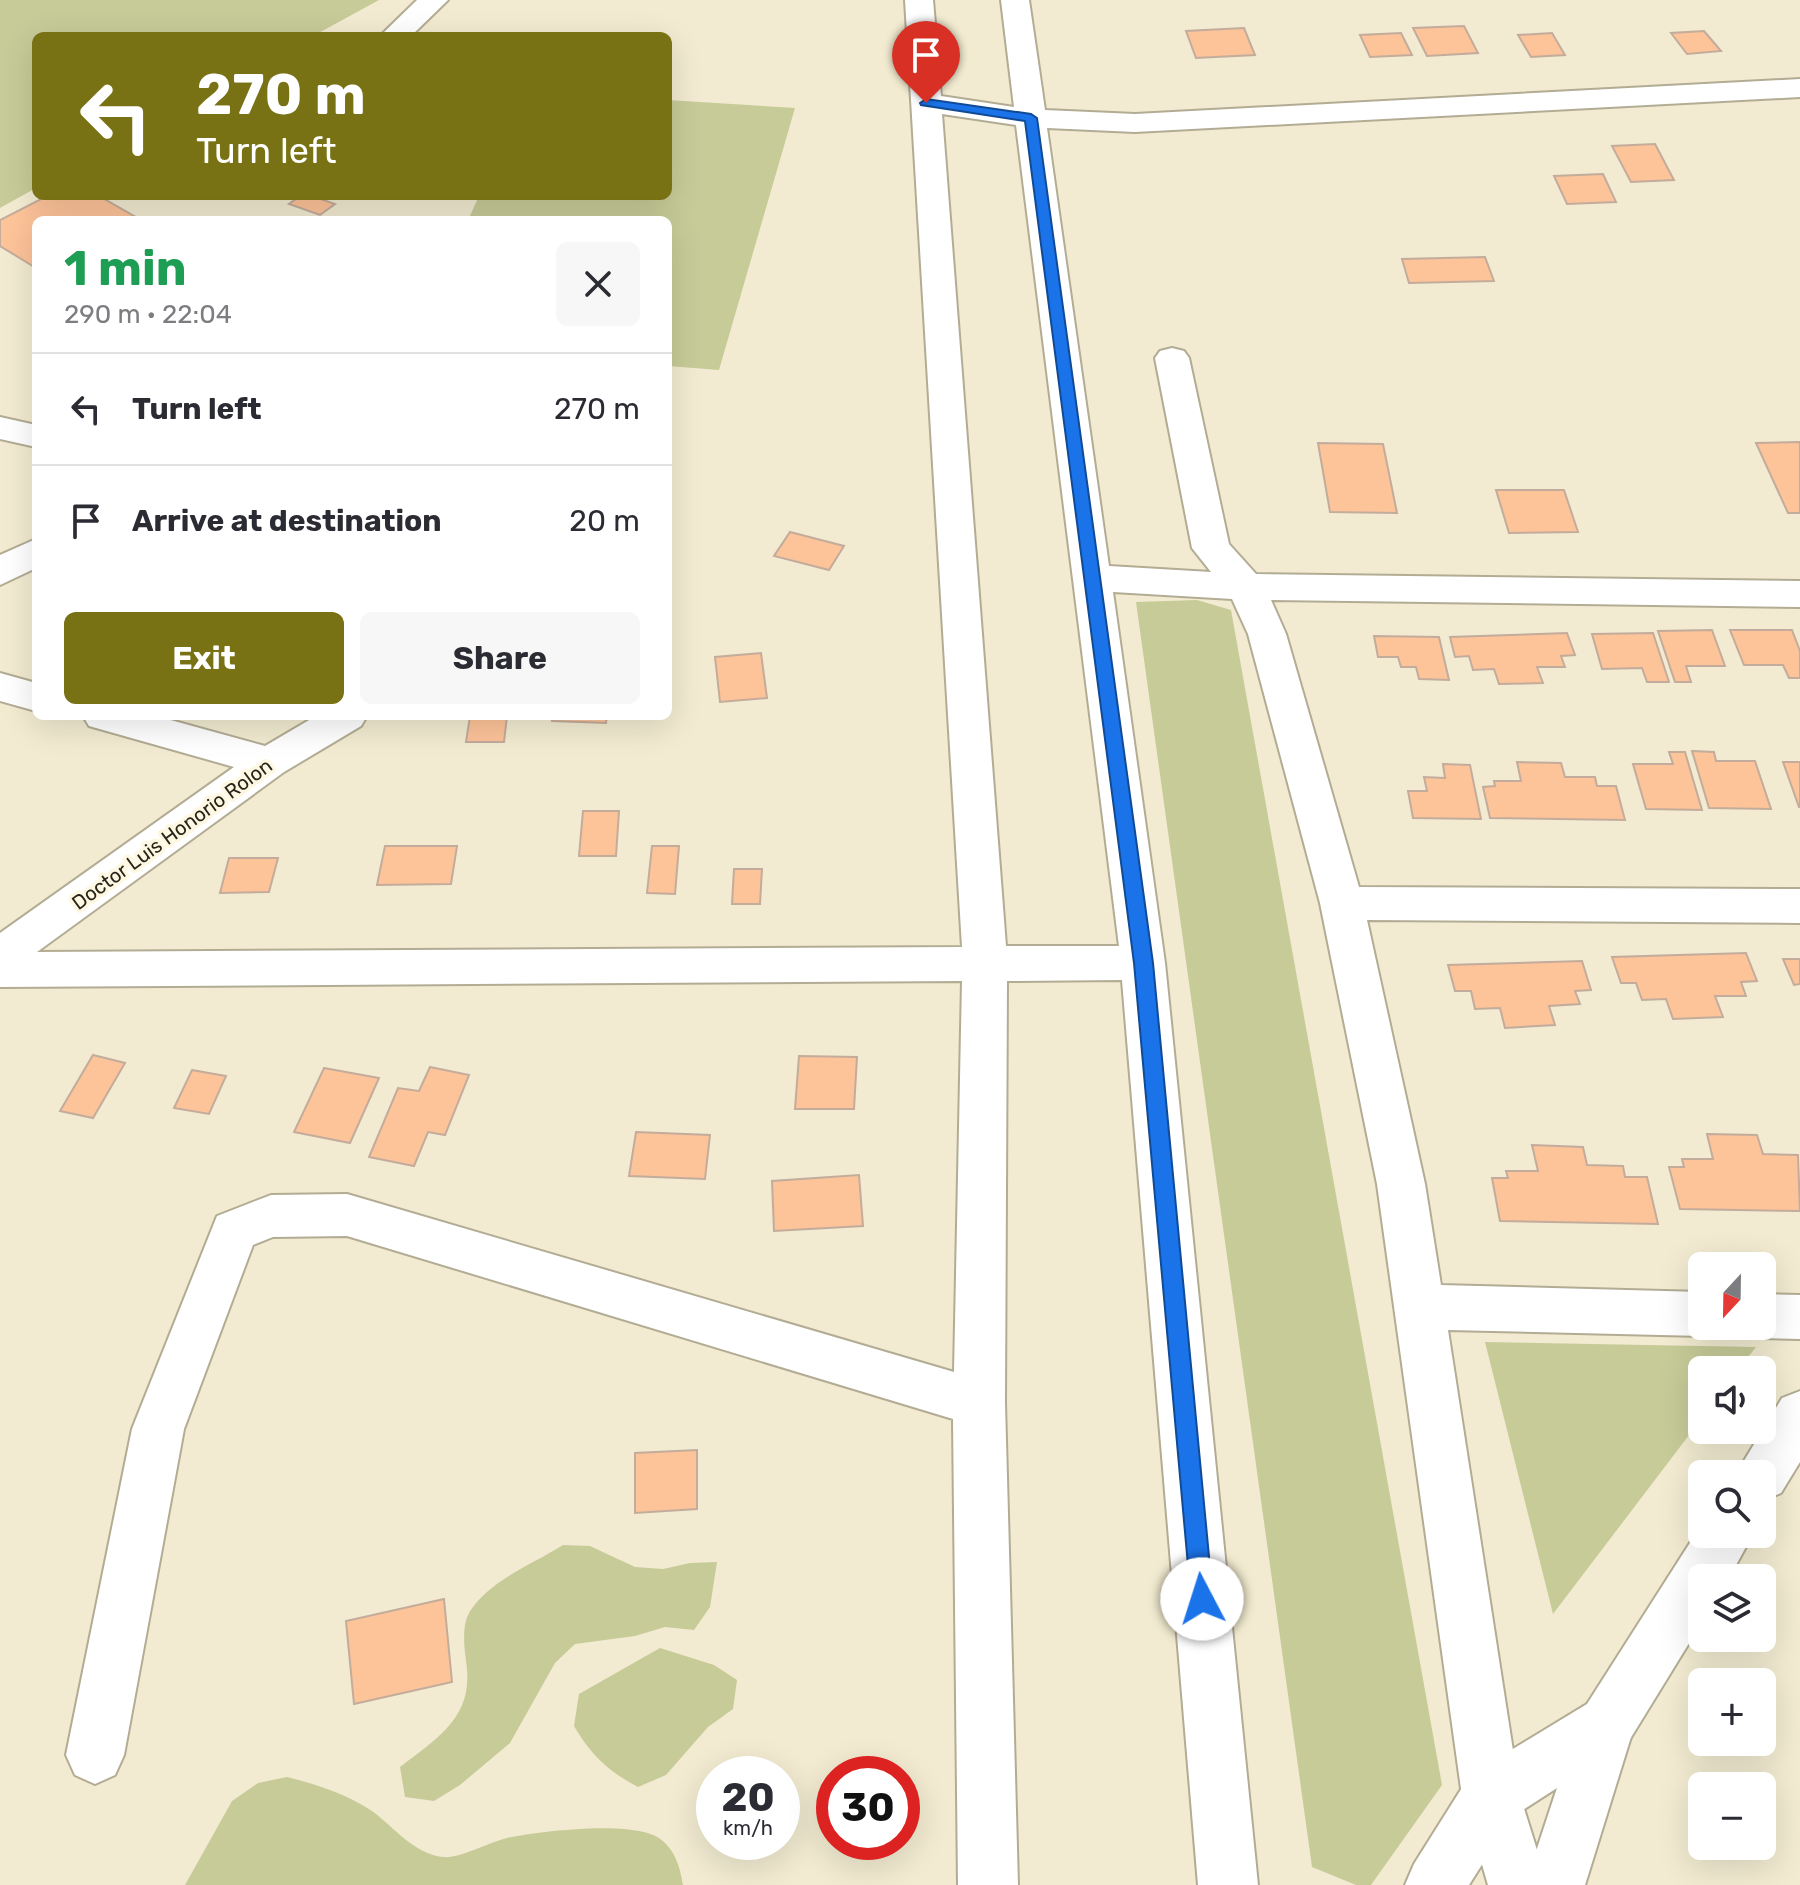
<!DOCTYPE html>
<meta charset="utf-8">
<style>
body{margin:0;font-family:Rubik,sans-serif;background:#f7f7f7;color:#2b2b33;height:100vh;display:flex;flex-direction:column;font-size:30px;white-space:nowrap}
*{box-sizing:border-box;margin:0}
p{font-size:26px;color:#7c7c81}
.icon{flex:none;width:44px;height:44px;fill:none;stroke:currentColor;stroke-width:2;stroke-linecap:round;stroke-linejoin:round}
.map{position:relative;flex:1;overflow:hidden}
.panel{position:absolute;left:32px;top:216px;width:640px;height:504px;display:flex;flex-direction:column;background:#fff;border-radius:12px;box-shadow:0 8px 32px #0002}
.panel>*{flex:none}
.guide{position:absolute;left:32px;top:32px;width:640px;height:168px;border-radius:12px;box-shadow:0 8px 32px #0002;background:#787215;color:#fff;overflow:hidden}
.needle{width:52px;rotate:202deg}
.controls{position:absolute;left:1688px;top:1252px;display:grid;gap:16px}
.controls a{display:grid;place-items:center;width:88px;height:88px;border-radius:12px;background:#fff;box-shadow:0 8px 32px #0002;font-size:40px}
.speed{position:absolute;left:696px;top:1756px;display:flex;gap:16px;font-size:40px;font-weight:700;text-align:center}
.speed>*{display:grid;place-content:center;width:104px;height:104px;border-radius:50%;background:#fff;box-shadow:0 8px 32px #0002;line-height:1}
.speed small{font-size:20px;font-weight:400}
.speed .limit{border:12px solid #d22;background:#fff;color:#111}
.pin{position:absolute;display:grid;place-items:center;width:68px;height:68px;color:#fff;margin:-82px -34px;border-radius:50% 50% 50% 0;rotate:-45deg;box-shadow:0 0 8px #0007}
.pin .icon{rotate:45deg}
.me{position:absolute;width:88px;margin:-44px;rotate:355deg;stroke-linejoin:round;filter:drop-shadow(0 0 6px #0008)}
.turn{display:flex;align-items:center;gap:28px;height:168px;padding:0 32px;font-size:36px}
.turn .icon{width:104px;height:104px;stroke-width:2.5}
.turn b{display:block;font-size:56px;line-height:68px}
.round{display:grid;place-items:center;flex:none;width:84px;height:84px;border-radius:12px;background:#f7f7f7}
.overview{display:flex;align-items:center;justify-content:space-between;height:136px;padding:0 32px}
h1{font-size:48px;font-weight:700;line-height:60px;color:#1e9e55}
.button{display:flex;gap:16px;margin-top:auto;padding:16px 32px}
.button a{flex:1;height:92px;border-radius:12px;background:#787215;color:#fff;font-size:32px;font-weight:700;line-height:92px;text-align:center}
.button a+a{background:#f7f7f7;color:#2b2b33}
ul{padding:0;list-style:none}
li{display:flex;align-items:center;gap:24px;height:112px;padding:0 32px;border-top:2px solid #e1e1e2}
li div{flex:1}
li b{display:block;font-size:30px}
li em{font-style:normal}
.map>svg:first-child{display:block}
</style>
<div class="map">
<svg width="1800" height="1885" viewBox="0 0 1800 1885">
<rect width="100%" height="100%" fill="#f2ebd1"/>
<!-- green -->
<g fill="#c7cb98">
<path d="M 0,0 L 379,0 L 313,36 L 36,36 L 36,188 L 0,208 Z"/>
<path d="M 668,100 L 795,108 L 719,370 L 668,366 L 668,220 L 468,220 L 479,196 L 668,196 Z"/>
<path d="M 1197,600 L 1231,610 L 1442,1785 L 1371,1885 L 1356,1885 L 1312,1867 L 1136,602 Z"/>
<path d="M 1485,1342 L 1756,1347 L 1738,1370 L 1702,1370 L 1702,1418 L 1553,1614 Z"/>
<path d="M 563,1545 L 590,1546 L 635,1567 L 663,1569 L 690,1563 L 717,1562 L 710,1607 L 694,1630 L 665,1627 L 635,1636 L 575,1644 L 555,1663 L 510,1743 L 460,1785 L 434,1801 L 405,1797 L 400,1767 C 439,1737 475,1716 466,1661 C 464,1646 462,1626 469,1613 C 488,1581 533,1564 563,1545 Z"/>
<path d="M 660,1648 L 714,1665 L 737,1680 L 733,1709 L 708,1727 L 666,1775 L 638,1787 C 608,1771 591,1755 574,1726 L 579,1694 Z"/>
<path d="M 287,1777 C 315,1784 347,1794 372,1811 C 394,1827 414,1854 443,1857 C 459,1859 490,1842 507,1838 C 539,1831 632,1820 659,1838 C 675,1849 680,1867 683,1885 L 185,1885 L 232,1801 L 258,1783 Z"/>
</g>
<!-- building -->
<g fill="#fdc399" stroke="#c3ac9c" stroke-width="2">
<path d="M 1464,26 L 1478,53 L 1427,56 L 1413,28 Z"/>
<path d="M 1244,28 L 1255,55 L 1196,58 L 1186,31 Z"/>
<path d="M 1704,31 L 1721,51 L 1687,54 L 1671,33 Z"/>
<path d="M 1401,33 L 1412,55 L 1370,57 L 1360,35 Z"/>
<path d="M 1552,33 L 1565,55 L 1531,57 L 1518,35 Z"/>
<path d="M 1655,144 L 1674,180 L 1631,182 L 1612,146 Z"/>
<path d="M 1603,174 L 1616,202 L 1567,204 L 1554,176 Z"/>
<path d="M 47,196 L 99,196 L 141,220 L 36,220 L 36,268 L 0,246 L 0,220 Z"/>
<path d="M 300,196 L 312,196 L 335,204 L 320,215 L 289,204 Z"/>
<path d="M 1485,257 L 1494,281 L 1409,283 L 1402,259 Z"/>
<path d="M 1800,442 L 1800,513 L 1788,513 L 1756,443 Z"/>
<path d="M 1318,443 L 1383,444 L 1397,513 L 1330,512 Z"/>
<path d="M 1496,490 L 1564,490 L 1578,532 L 1509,533 Z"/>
<path d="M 790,532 L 844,546 L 829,570 L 774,556 Z"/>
<path d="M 1712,630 L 1725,666 L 1686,666 L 1691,682 L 1675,682 L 1658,631 Z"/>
<path d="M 1730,630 L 1792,630 L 1800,651 L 1800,678 L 1789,678 L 1783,665 L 1744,665 Z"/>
<path d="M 1567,633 L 1575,655 L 1561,656 L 1565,667 L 1537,667 L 1543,683 L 1499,684 L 1494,669 L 1473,670 L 1469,656 L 1455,657 L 1450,637 Z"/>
<path d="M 1653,633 L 1669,682 L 1647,682 L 1642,668 L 1602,669 L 1592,634 Z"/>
<path d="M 1374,636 L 1439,637 L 1449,680 L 1419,679 L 1416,667 L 1401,667 L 1398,657 L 1378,657 Z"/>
<path d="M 761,653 L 767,698 L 720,702 L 715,657 Z"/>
<path d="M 470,716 L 507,716 L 504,742 L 466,742 Z"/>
<path d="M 553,716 L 607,716 L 606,723 L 552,721 Z"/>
<path d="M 1692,751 L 1714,752 L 1716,761 L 1755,761 L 1771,809 L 1709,808 Z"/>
<path d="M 1669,752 L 1685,752 L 1702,810 L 1646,809 L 1633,764 L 1673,764 Z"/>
<path d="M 1517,762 L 1561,763 L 1565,777 L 1595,777 L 1597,786 L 1616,786 L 1625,820 L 1490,818 L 1483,787 L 1495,786 L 1494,781 L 1521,781 Z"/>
<path d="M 1783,762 L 1800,762 L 1800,807 L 1799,807 Z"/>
<path d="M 1443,764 L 1470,765 L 1481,819 L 1413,818 L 1408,791 L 1427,791 L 1424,777 L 1445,778 Z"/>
<path d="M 583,811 L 619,811 L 616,856 L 579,856 Z"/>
<path d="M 385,846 L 457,846 L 451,884 L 377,885 Z"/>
<path d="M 652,846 L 679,846 L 675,894 L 647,893 Z"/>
<path d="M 229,858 L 278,858 L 269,892 L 220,893 Z"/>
<path d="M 734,869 L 762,869 L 760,904 L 732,904 Z"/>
<path d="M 1746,953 L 1757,981 L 1741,982 L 1746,996 L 1715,996 L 1723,1017 L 1673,1019 L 1666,999 L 1642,1000 L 1636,983 L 1621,983 L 1612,957 Z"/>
<path d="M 1783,959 L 1800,959 L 1800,984 L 1794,985 Z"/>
<path d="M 1582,961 L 1591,990 L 1575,991 L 1580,1004 L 1549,1006 L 1555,1025 L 1505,1028 L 1500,1008 L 1475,1009 L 1471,991 L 1455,991 L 1448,965 Z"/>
<path d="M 93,1055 L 125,1063 L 93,1118 L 60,1111 Z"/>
<path d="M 799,1056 L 857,1057 L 854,1109 L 795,1109 Z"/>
<path d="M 430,1067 L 469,1075 L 445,1135 L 428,1132 L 414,1166 L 369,1157 L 398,1088 L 419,1091 Z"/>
<path d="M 324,1068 L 379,1078 L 350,1143 L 294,1132 Z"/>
<path d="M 192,1070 L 226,1076 L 209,1114 L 174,1108 Z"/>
<path d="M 636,1132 L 710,1135 L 705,1179 L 629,1176 Z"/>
<path d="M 1707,1134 L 1757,1135 L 1763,1154 L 1798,1155 L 1800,1211 L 1680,1209 L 1669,1167 L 1684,1167 L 1682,1159 L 1713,1159 Z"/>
<path d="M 1532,1145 L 1583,1147 L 1587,1165 L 1623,1166 L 1625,1177 L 1647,1177 L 1658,1224 L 1500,1221 L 1492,1178 L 1508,1178 L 1506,1171 L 1538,1171 Z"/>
<path d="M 859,1175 L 863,1226 L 774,1231 L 772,1181 Z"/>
<path d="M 697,1450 L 697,1509 L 635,1513 L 635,1453 Z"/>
<path d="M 444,1599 L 452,1682 L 354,1704 L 346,1621 Z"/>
</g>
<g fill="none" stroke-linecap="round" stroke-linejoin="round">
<!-- minor casing -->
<g stroke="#b3ac94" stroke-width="4">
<g id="minor">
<path d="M 417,0 L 448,0 L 411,36 L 380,36 Z"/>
<path d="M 905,0 L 933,0 L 941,96 L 1014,107 L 1001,0 L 1029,0 L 1045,110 L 1135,114 L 1800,79 L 1800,97 L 1135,132 L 1047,128 L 1109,566 L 1211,572 L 1192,548 L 1155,358 L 1160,351 L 1172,348 L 1184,351 L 1189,358 L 1229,544 L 1256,574 L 1800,581 L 1800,607 L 1271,600 L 1286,634 L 1359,887 L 1800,889 L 1800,923 L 1367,920 L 1425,1184 L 1441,1285 L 1702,1292 L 1702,1326 L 1721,1326 L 1720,1330 L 1702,1336 L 1448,1330 L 1520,1796 L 1548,1885 L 1488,1885 L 1462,1796 L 1377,1184 L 1320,903 L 1248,634 L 1232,599 L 1113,592 L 1165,963 L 1258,1885 L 1198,1885 L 1122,980 L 1007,981 L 1005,1403 L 1018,1885 L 958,1885 L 953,1419 L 347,1236 L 273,1237 L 253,1245 L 184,1429 L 124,1755 L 115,1775 L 95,1784 L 75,1775 L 66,1755 L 132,1429 L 217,1216 L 271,1195 L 347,1194 L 954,1372 L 962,981 L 0,987 L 0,933 L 234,767 L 89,726 L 83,716 L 156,716 L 265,746 L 316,716 L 367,716 L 361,726 L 284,772 L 37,952 L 962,947 ZM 942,114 L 1016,125 L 1119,946 L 1006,946 Z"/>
<path d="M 0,417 L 36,425 L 36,447 L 0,439 Z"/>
<path d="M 36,539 L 36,568 L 0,585 L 0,555 Z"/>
<path d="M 0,673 L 36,683 L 36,711 L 0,701 Z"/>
<path d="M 1762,1294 L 1800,1295 L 1800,1339 L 1762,1338 L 1744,1332 L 1742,1326 L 1762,1326 Z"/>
<path d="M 1800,1391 L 1800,1462 L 1781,1493 L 1762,1501 L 1762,1474 L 1736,1474 L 1782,1398 Z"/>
<path d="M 1702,1524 L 1702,1534 L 1753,1534 L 1729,1578 L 1702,1578 L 1702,1622 L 1627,1744 L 1607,1752 L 1587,1744 L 1579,1724 L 1587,1704 Z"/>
</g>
</g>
<!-- secondary casing -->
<g stroke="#b3ac94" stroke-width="4">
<path id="secondary" d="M 1607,1696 L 1627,1704 L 1635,1724 L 1585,1885 L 1525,1885 L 1557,1788 L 1512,1817 L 1469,1885 L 1405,1885 L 1414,1864 L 1470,1775 L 1587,1704 Z"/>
</g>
<!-- minor -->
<use href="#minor" fill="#fff" fill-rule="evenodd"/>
<!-- secondary -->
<use href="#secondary" fill="#fff" fill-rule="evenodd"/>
</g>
<!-- route -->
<path fill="#1a73e8" stroke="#114b97" stroke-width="2" d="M 926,99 L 1031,114 L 1037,118 L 1153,963 L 1213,1599 L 1210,1607 L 1202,1610 L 1194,1607 L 1191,1599 L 1134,963 L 1025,121 L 921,105 L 920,103 Z"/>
<g text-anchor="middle" stroke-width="7" stroke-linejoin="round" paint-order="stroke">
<!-- street labels -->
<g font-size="20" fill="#27241b" stroke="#fef8e3">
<text transform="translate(172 834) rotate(-36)" y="7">Doctor Luis Honorio Rolon</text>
</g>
</g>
</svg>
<div class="controls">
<a><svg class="needle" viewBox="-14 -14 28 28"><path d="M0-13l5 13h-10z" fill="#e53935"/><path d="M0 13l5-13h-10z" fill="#7c7c81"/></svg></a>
<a><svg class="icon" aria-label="sound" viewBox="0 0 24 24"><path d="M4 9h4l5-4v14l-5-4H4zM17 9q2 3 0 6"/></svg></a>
<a><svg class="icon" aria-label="search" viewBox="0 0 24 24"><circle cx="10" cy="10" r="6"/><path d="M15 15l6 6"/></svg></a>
<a><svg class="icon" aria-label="layers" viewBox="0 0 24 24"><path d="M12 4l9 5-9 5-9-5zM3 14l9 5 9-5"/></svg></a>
<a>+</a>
<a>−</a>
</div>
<div class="speed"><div>20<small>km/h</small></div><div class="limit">30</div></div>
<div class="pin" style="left:926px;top:103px;background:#d93025"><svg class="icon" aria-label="arrive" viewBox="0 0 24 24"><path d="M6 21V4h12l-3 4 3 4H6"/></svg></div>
<svg class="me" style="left:1202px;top:1599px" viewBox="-20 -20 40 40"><circle r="19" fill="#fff"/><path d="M0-13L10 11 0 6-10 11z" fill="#1a73e8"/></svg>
<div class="guide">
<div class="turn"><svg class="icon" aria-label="left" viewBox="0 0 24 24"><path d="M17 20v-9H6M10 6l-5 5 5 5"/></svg><div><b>270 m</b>Turn left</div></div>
</div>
<section class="panel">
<div class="overview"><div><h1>1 min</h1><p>290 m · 22:04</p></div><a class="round"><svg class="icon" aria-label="close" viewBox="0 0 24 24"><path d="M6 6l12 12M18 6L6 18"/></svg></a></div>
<ul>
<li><svg class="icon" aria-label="left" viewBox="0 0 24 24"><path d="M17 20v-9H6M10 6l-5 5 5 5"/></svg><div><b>Turn left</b></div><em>270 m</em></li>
<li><svg class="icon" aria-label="arrive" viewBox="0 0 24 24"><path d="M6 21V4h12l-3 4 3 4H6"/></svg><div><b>Arrive at destination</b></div><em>20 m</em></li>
</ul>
<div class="button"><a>Exit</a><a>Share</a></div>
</section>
</div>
